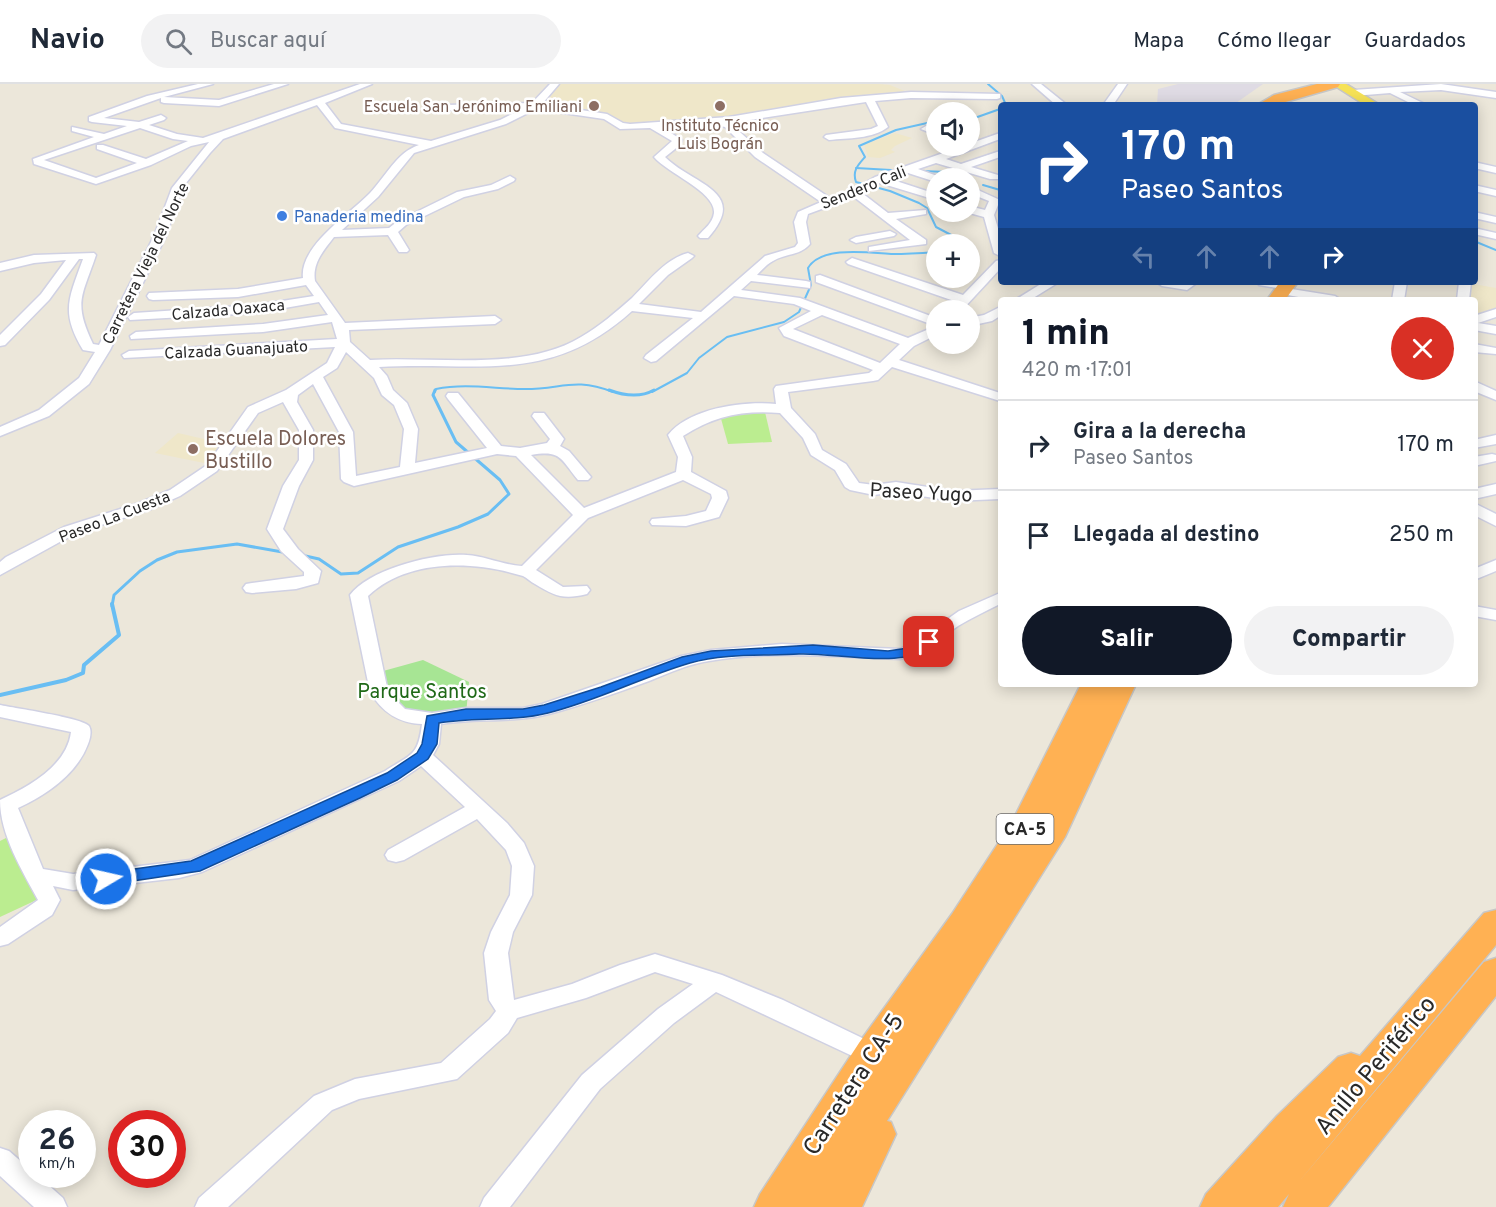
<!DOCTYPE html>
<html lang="es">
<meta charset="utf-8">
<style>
body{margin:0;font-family:Overpass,sans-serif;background:#f2f2f3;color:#1f2937;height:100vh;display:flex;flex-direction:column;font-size:22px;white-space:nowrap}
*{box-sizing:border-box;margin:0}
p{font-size:20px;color:#747a83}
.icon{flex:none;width:33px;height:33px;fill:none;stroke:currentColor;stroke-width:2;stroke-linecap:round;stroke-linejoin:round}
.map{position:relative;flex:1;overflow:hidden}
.side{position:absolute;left:998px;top:213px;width:480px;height:390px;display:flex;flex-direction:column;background:#fff;border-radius:6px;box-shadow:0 3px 15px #0003}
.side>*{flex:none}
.guide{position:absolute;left:998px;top:18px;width:480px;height:183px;border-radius:6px;box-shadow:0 3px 15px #0003;background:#1a4fa0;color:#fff;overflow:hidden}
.buttons{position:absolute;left:926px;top:18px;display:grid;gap:12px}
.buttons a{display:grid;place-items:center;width:54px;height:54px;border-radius:50%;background:#fff;box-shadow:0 3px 15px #0003;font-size:30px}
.speed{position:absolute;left:18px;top:1026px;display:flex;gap:12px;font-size:30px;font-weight:700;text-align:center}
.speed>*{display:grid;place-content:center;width:78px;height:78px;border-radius:50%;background:#fff;box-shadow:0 3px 15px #0003;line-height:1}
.speed small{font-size:15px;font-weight:400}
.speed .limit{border:9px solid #d22;background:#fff;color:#111}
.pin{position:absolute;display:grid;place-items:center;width:51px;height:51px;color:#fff;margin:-26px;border-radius:12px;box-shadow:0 3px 9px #0006}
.me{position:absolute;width:66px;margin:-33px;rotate:81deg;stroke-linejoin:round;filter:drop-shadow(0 0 4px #0008)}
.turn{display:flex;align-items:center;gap:21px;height:126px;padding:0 24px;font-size:27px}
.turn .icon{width:78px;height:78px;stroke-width:2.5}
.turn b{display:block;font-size:42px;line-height:51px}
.lanes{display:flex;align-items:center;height:57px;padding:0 24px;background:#0003;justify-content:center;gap:30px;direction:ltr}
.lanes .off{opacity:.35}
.round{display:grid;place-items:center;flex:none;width:63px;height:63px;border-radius:32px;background:#f2f2f3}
.overview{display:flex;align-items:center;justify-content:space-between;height:102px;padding:0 24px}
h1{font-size:36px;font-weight:800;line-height:45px;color:#111827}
.action{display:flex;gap:12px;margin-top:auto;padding:12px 24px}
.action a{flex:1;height:69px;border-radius:36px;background:#111827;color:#fff;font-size:24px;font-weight:800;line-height:69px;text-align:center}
.action a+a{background:#f2f2f3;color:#1f2937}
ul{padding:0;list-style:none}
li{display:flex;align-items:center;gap:18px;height:90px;padding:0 24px;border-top:2px solid #e0e1e3}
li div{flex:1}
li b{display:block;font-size:22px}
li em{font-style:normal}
header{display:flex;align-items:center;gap:36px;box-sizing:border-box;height:84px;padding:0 30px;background:#fff;border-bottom:2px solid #e0e1e3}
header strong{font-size:28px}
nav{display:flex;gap:33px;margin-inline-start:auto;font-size:21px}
.search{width:420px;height:54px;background:#f2f2f3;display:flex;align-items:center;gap:15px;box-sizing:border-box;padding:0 21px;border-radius:33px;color:#747a83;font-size:22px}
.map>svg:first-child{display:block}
</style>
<header>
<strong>Navio</strong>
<div class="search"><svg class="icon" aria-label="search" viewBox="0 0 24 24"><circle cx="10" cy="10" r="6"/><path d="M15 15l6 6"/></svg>Buscar aquí</div>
<nav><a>Mapa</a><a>Cómo llegar</a><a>Guardados</a></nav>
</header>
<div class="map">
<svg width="1496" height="1123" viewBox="0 0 1496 1123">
<rect width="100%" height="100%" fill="#ece7da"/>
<!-- industrial -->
<path fill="#dfdbe4" d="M 1178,0 L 1263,0 L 1233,21 L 1157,21 L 1158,5 Z"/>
<!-- education -->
<g fill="#efe7c9">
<path d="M 559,0 L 879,0 L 890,1 L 912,10 L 809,19 L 749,32 L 630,41 L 607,32 L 543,21 Z"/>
<path d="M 895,49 L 912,54 L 895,62 L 891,66 L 895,68 L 880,74 L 868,73 L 864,61 Z"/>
<path d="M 1468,199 L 1496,204 L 1496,227 L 1475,233 L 1474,216 L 1467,216 Z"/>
<path d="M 178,349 L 230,361 L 209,380 L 155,369 Z"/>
</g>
<!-- green -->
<path fill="#a7e594" d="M 423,576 L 469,598 L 466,630 L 398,629 L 376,589 Z"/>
<!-- pitch -->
<g fill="#bbed90">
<path d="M 765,328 L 772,358 L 728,360 L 720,331 Z"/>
<path d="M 10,752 L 43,813 L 0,833 L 0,757 Z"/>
</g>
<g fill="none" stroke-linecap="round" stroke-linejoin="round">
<!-- stream-far2 -->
<g stroke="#69bef3" stroke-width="2">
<path d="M 988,0 L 1002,12 L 1006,21"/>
<path d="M 969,36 L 1000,25"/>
<path d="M 936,37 L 896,46 L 859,62 L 865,73 C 858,81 852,87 856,98 L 890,107 L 919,119 L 927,124 L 936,143 L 955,153 L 955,160"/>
<path d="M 856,84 L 891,86"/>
<path d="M 921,87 L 948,88 L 964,94"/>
<path d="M 969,96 L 973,97"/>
<path d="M 983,101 L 1000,106"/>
<path d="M 1474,157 L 1496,166"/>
<path d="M 435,308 L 436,305 C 465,299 496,305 525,305 C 563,305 574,293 613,308"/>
<path d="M 652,308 L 687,289 L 699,274 L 727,253 L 784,238 L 799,228 L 811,201 L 808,184 C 821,161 871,169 893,170 C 908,170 922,169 936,168"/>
</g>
<!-- stream-far1 -->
<g stroke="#69bef3" stroke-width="3">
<path d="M 609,306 C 625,312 640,314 654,306"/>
<path d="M 301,471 L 319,475 L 341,490 L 358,489 L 398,463 L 458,443 L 488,430 L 509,410 L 500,396 L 456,358 L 433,311 L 435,306"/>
<path d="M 112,522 L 114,511 L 140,487 L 157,476 L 177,468 L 237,460 L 288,469"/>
</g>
<!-- stream -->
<path stroke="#69bef3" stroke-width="4" d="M 0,611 L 66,596 L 83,589 L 84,581 L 119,551 L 112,520"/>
<!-- minor casing -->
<g stroke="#d0d1e3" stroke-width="3">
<g id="minor">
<path d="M 198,0 L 213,0 L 164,13 L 219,16 L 274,0 L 288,0 L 219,22 L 164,19 L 161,18 L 161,14 L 104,34 L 139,38 L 161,31 L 166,34 L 164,36 L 149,41 L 177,50 L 203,54 L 360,0 L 372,0 L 325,19 L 341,40 L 431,57 L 500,36 L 522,25 L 449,26 L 446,25 L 446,21 L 532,19 L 550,0 L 559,0 L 542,20 L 607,30 L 623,39 L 630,40 L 729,33 L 841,14 L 911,8 L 1000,10 L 1000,14 L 997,15 L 911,14 L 875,17 L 888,43 C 873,55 848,54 829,56 L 824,53 L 826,51 L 871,45 L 878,42 L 866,18 L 730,39 L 763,69 L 830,114 L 851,107 L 875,93 L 1000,49 L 1000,55 L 946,75 L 961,80 L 1000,67 L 1000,73 L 971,83 L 998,91 L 998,95 L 990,95 L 936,79 L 918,85 L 940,93 L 941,94 L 936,94 L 936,98 L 908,89 L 890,95 L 936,110 L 936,116 L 880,99 L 862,109 L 888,129 L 926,126 L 926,130 L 896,135 L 926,156 L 926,160 L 869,167 L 869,163 L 910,156 L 854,113 L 808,130 L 806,138 L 810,160 C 800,172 786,169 773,177 C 767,180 762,186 757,191 L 806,197 L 810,198 L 810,204 L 751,197 L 741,206 L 800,214 L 908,254 L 936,242 L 936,251 L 914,262 L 899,276 L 1000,309 L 1000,317 L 892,283 L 878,296 L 873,297 L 788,308 L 791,324 L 815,350 L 822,366 L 846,380 L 859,399 L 874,401 L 896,398 L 953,407 L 1000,405 L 1000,415 L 953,417 L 896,408 L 874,411 L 850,406 L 845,403 L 835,386 L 811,371 L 803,354 L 780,329 C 743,326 714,332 683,352 L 692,373 L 691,388 L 726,407 L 728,414 L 719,433 L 686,442 L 652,441 L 650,438 L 652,435 L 686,432 L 706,427 L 712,414 L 711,410 L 683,396 L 588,434 L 536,486 L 563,503 L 587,502 L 590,506 L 587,510 C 563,516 555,512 535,500 C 531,498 527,494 523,492 C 474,477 409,474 368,512 L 388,608 L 405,625 L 432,629 L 466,624 L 523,624 L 542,620 L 681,572 L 711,566 L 782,560 L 900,565 L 918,556 L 959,527 L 1000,509 L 1000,520 C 986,527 971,534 958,542 C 938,555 924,569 900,575 C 837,573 772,566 709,577 C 688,580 669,589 649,597 C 616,609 583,621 549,630 C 514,639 477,634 441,640 L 439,660 L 433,671 L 507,739 L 524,759 L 534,782 L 532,811 L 513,848 L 508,869 L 514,916 L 572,900 L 620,881 L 655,870 L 722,891 L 783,916 L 881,963 L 884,970 L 881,977 L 872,980 L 863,977 L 716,908 L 674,939 L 600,1005 L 510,1123 L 480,1123 L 484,1114 L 582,991 L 658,925 L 693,900 L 655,888 L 586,914 L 517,934 L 508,949 L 457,995 L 359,1015 L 332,1026 L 228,1123 L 195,1123 L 199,1114 L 314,1012 L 355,995 L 441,979 L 490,935 L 496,927 L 489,916 L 484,869 L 491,848 L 510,811 L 512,782 L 506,766 L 477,735 L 404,776 L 396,778 L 388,776 L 385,771 L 388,766 L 465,723 L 421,682 L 399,697 L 202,788 L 179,794 L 73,806 L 53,802 L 60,816 L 52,831 L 8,860 L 0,862 L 0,843 L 38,816 C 22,786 0,751 0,716 C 28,703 67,682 71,648 L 0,633 L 0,621 C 14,624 83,634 89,642 C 92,647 90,655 88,660 C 77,690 46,711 18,724 L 43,785 L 73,790 L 190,776 L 385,687 C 411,670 418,673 422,640 C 398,639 382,628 370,608 L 350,511 C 369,485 436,468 467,471 C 485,472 503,481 522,482 L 573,431 L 516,372 L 497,370 L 354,402 L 344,398 L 341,395 L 339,348 L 313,300 L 298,311 L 297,318 L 313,346 L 313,376 L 299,402 L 283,445 L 298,465 L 321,487 L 318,499 L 296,505 L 252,509 L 246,508 L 243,504 L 246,500 L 252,499 L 304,492 L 304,488 L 281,467 L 267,445 L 283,402 L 299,376 L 299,346 L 283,318 L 258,329 L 217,387 L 180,412 L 151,425 L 76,449 L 0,491 L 0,478 L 6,473 L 64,443 L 139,419 L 170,406 L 207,381 L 248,323 L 286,306 L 327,279 L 335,263 L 124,274 L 122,271 L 129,267 L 337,255 L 332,238 L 263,248 L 131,255 L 130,252 L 136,248 L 263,240 L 328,231 L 319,218 L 256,229 L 130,236 L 128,233 L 134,229 L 256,221 L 314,212 L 306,201 L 238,213 L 153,216 L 149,215 L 147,212 L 149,209 L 238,205 L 303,194 C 299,162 350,130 370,109 C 386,92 397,68 419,61 L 335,44 L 317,21 L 223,55 L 210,69 L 182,104 L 166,152 L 110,266 L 89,300 L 49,332 L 0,352 L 0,343 L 39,326 L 79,294 L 95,268 L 83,266 C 60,228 69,214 83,175 L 79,175 L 49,216 L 5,261 L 0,262 L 0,251 L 41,210 L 66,176 L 34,179 L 0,187 L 0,179 L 34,171 L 94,169 L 96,171 C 82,213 73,218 93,260 L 99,261 L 154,152 L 172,104 L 209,58 L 191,62 L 151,81 L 96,100 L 34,80 L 33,75 L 94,53 L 72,47 L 72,43 L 104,50 L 127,42 L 92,38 L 89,37 L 89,33 L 147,12 ZM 536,25 L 604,35 L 620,45 L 650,44 L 672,57 L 654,73 C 667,89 716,108 714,129 C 713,139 704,145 698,152 L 700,154 L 708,154 C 750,107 693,101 665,73 L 680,61 L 682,56 L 663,44 L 711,40 L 725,43 L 755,73 L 821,118 L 798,128 L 794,138 L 798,159 L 795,163 L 765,172 L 701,228 L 639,220 L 668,191 L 692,174 L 694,172 L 688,169 C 665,175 648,198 632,214 C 616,228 600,242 581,253 C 524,288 435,272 370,276 L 350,258 L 349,246 L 495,240 L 501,236 L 495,232 L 345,239 L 315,197 C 312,179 324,166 334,153 L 388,151 L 399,168 L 407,168 L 409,166 L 398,148 L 406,141 L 464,113 L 498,105 L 514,97 L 515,95 L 510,92 L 491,101 L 457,108 L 398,137 L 389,144 L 342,146 L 378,113 L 414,69 L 506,40 ZM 140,44 L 173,55 L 188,57 L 146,75 L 103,61 L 97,61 L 97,65 L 137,79 L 96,94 L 44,76 ZM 734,212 L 794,220 L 811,227 L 779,244 L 784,252 L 873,286 L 869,289 L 776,302 L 774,305 L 776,320 C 743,317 690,324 668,351 L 678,373 L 676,388 L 584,424 L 531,371 C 561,366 560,374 578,396 L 588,396 L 591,393 L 569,367 L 560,362 L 564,355 L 544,329 L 534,329 L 532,332 L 550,355 L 547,359 L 520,364 L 501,362 L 458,309 L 448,309 L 446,312 L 448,315 L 487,364 L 415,379 L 418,345 L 407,319 L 393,306 L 387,292 L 379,283 C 478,277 549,302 632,227 L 693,234 L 646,271 L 644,274 L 651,278 L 656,277 ZM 822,231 L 900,260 L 880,279 L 793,245 ZM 346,268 L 374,294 L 382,311 L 394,321 L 404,345 L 400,383 L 356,392 L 353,348 L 323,293 L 337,284 Z"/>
<path d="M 1032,0 L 1041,0 L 1067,21 L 1056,21 Z"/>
<path d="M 1118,0 L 1127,0 L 1113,21 L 1103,21 Z"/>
<path d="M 1441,0 L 1496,8 L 1496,14 L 1441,6 L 1400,8 L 1427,21 L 1414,21 L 1390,9 L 1353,12 L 1349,9 L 1353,6 Z"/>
<path d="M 926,42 L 936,45 L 936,51 L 921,45 Z"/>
<path d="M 1474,78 L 1496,83 L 1496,89 L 1474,84 Z"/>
<path d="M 1474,101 L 1496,106 L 1496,112 L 1474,107 Z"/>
<path d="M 969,102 L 1000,116 L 994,131 L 1000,151 L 1000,172 L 994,169 L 984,133 L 966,128 L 969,128 L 969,122 L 985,126 L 989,117 L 969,109 Z"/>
<path d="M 1474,128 L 1496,133 L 1496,139 L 1474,134 Z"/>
<path d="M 1474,144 L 1496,149 L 1496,155 L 1474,150 Z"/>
<path d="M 890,147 L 896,150 L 894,152 L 856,159 L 850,156 L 856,153 Z"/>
<path d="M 852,174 L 963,211 L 996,177 L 1000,176 L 1000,185 L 962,226 L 950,226 L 957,218 L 848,180 L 846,178 Z"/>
<path d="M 820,191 L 936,234 L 936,242 L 816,198 L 816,192 Z"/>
<path d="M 1044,198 L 1059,198 L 1030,216 L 1015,216 Z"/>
<path d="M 1156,198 L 1198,198 L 1187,206 L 1162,202 Z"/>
<path d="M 1257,198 L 1277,198 L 1280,201 L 1279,203 L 1335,212 L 1341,216 L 1315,216 L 1282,210 L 1278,209 L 1277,204 L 1259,201 Z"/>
<path d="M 1395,198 L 1407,198 L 1404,216 L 1392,216 Z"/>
<path d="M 1459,198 L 1471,198 L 1469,216 L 1457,216 Z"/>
<path d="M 1000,223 L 1000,232 L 992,237 L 969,242 L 969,234 L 984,231 Z"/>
<path d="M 1496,225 L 1496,233 L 1478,239 L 1496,242 L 1496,250 L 1474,246 L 1474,232 Z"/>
<path d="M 1474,260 L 1496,264 L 1496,270 L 1474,268 Z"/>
<path d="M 1474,297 L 1496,307 L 1496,316 L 1474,307 Z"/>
<path d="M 1496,351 L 1496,360 L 1474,364 L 1474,356 Z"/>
<path d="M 1492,370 L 1496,371 L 1496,377 L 1474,382 L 1474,373 Z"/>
<path d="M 1496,400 L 1496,410 L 1474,415 L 1474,405 Z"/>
<path d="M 1474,419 L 1496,430 L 1496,442 L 1474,431 Z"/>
<path d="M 1496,476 L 1496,487 L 1474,496 L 1474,485 Z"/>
<path d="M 1474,522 L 1496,526 L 1496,536 L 1474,532 Z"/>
<path d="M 0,1064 L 9,1067 L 32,1087 L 32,1090 L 36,1090 L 63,1114 L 67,1123 L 34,1123 L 0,1092 Z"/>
</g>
</g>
<!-- major casing -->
<g stroke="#c7c7c7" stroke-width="3">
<path id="major" d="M 1332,0 L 1346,0 L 1380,21 L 1365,21 Z"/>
</g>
<!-- highway casing -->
<g stroke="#c7c7c7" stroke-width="3">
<g id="highway">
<path d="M 1317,0 L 1340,0 L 1338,3 L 1275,21 L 1257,21 L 1274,11 Z"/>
<path d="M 1280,198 L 1298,198 L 1285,216 L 1267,216 Z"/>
<path d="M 1081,600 L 1136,600 L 1065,753 L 887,1037 L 891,1038 L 896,1050 L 862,1123 L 754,1123 L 760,1110 L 859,959 L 952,830 L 1012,738 Z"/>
<path d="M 1496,826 L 1496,861 L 1297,1100 L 1484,878 L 1496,874 L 1496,912 L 1328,1123 L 1283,1123 L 1289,1110 L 1278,1123 L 1200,1123 L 1206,1110 L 1277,1032 L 1338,973 L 1351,969 L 1360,972 L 1484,829 Z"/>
</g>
</g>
<!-- minor -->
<use href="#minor" fill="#fff" fill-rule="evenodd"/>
<!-- major -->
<use href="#major" fill="#f6e256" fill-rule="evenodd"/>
<!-- highway -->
<use href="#highway" fill="#ffb153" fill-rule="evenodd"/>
</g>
<!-- route -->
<path fill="#1a73e8" stroke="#114b97" stroke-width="1.5" d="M 929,554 L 936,558 C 910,588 836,568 799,570 C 764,572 724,569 690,579 C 642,593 597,617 548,629 C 512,638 475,633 439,639 L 437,660 L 428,675 L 397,696 L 360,714 L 200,787 L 106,801 L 100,799 L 97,795 L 100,791 L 106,789 L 191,777 L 387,689 L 417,669 L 422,660 L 427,632 L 466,625 L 523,625 L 544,621 L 601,603 L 682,573 L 711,567 L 813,561 L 888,567 L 908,564 Z"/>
<!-- markers -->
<g fill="#8d6e63" stroke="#fff" stroke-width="2">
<circle cx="594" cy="22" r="6"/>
<circle cx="720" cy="22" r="6"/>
<circle cx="193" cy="365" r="6"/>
</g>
<circle fill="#3f7fe0" stroke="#fff" stroke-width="2" cx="282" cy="132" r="6"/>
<g text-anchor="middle" stroke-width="5" stroke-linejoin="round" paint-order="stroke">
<!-- far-education labels -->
<g font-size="16" fill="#785e54" stroke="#fff" text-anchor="end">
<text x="582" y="28">Escuela San Jerónimo Emiliani</text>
<text x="720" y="47" text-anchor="middle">Instituto Técnico<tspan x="720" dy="18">Luis Bográn</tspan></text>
</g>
<!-- far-street labels -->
<g font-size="16" fill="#292929" stroke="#fff">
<text transform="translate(863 103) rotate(-22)" y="6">Sendero Cali</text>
<text transform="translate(145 179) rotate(-64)" y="6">Carretera Vieja del Norte</text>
<text transform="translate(228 225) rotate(-5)" y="6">Calzada Oaxaca</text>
<text transform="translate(236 265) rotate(-3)" y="6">Calzada Guanajuato</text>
<text transform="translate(114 432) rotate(-21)" y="6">Paseo La Cuesta</text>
</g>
<!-- far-shop labels -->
<g font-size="16" fill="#366cbe" stroke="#fff" text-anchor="start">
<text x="294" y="138">Panaderia medina</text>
</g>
<!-- shield labels -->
<rect fill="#fff" stroke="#696969" stroke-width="1.5" x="996.5" y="730" width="57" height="30" rx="4.5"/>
<g font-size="18" font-weight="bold" fill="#292929">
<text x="1025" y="751">CA-5</text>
</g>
<!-- education labels -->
<g font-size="20" fill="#785e54" stroke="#fff" text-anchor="start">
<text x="205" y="361">Escuela Dolores<tspan x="205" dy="23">Bustillo</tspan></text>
</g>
<!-- street labels -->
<g font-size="20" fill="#292929" stroke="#fff">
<text transform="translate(921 408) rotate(3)" y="7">Paseo Yugo</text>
</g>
<!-- park labels -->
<g font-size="20" fill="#1f6917" stroke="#fff">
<text x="422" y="614">Parque Santos</text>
</g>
<!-- near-street labels -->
<g font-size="24" fill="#292929" stroke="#fff">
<text transform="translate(1375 981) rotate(-50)" y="8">Anillo Periférico</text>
<text transform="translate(853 1000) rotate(-57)" y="8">Carretera CA-5</text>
</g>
</g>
</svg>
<div class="buttons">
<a><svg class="icon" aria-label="sound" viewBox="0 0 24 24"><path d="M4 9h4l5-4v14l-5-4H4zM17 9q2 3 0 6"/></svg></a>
<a><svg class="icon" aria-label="layers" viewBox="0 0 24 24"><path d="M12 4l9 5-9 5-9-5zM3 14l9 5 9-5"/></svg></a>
<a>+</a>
<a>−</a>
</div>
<div class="speed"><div>26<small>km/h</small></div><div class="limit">30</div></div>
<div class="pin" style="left:929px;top:558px;background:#d93025"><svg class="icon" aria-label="arrive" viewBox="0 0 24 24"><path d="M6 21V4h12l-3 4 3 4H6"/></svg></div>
<svg class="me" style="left:106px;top:795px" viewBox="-20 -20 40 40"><circle r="17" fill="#1a73e8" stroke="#fff" stroke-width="3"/><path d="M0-11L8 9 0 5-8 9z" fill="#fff"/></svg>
<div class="guide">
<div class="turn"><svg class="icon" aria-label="right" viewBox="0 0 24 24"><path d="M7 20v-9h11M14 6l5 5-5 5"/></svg><div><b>170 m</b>Paseo Santos</div></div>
<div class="lanes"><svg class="icon off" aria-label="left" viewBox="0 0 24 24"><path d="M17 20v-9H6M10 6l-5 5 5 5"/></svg><svg class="icon off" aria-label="ahead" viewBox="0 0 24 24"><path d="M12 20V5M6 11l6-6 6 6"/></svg><svg class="icon off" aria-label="ahead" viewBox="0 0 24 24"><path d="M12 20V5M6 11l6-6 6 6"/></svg><svg class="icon" aria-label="right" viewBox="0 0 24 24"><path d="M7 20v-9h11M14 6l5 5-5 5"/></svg></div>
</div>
<section class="side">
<div class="overview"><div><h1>1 min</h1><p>420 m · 17:01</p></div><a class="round" style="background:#d93025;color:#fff"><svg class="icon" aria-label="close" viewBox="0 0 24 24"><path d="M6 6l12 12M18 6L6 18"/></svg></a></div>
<ul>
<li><svg class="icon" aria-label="right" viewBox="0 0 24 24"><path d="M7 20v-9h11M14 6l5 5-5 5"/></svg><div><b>Gira a la derecha</b><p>Paseo Santos</p></div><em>170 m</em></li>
<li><svg class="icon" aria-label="arrive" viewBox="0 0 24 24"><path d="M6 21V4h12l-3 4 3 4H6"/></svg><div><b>Llegada al destino</b></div><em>250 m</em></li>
</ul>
<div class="action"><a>Salir</a><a>Compartir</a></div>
</section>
</div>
